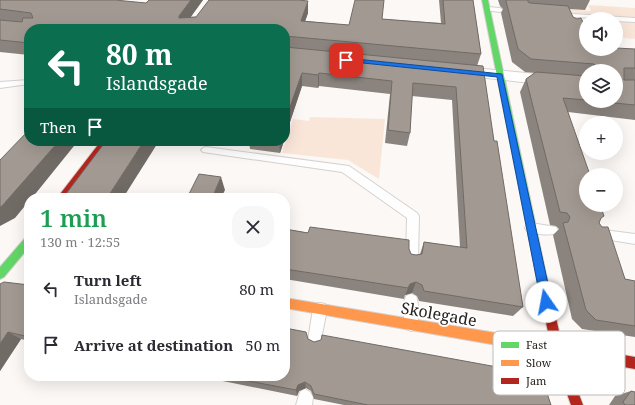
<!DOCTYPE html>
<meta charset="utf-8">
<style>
body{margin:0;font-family:"Noto Serif",serif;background:#f7f7f7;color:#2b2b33;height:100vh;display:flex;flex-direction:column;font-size:15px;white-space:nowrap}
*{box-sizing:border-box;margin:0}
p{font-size:13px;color:#7c7c81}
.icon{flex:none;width:22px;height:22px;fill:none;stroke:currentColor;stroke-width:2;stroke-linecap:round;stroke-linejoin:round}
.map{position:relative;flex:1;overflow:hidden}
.sheet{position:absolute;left:24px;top:193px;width:266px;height:188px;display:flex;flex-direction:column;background:#fff;border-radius:16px;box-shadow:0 4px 16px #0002}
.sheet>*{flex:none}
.banner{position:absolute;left:24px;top:24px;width:266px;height:122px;border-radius:16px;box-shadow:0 4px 16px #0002;background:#0b6e4f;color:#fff;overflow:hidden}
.fabs{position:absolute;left:579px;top:12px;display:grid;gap:8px}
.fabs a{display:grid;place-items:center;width:44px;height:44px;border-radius:50%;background:#fff;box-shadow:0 4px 16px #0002;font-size:20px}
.pin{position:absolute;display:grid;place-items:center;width:34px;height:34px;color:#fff;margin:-17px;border-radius:8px;box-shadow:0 2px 6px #0006}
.me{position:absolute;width:44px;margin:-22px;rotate:348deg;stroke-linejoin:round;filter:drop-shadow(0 0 3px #0008)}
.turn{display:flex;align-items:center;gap:14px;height:84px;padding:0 16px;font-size:18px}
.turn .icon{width:52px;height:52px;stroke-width:2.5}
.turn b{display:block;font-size:28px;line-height:34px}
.then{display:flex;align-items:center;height:38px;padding:0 16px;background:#0003;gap:8px;font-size:15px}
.round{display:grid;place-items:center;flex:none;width:42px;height:42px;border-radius:16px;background:#f7f7f7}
.head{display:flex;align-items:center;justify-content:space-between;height:68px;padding:0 16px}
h1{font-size:24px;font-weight:600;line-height:30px;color:#1e9e55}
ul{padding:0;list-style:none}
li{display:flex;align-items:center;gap:12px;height:56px;padding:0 16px}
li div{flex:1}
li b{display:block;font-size:15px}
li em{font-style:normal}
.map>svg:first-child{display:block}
</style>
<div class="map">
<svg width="635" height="405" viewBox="0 0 635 405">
<rect width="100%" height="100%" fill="#fbf8f6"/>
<!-- green -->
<g fill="#fae6d9">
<path d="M 588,5 L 635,8 L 635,20 L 572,15 L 569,9 L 591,11 Z"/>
<path d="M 616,21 L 635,22 L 635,39 L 616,37 Z"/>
<path d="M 310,117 L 385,119 L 379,179 L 348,160 L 282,153 L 293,119 L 309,121 Z"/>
</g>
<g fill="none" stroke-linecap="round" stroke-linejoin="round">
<!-- lane casing -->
<g stroke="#d6d1ce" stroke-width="2">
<g id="lane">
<path d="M 487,7 L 500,8 L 503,10 L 500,12 L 485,10 L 485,8 Z"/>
<path d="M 557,13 L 635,18 L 635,22 L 616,21 L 616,19 L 555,16 L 555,14 Z"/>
<path d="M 29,80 L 29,84 L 0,88 L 0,82 Z"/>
<path d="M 206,147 L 349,166 L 417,213 L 419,216 L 418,260 L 416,264 L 412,265 L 408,264 L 406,260 L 407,218 L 342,172 L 203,152 L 201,150 L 203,148 Z"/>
<path d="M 531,223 L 556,227 L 558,230 L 556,233 C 548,236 535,234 527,231 L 525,228 L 527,225 Z"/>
<path d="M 596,229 L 635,234 L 635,244 L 592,237 L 590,234 L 592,231 Z"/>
<path d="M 411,294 L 416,296 C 419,304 419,320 416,329 L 411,331 L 406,329 C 403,320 403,304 406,296 Z"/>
<path d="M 320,303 L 325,304 L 327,309 L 320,345 L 315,347 L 310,345 L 308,340 L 313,309 L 315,304 Z"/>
<path d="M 305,389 L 310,392 L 313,397 L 312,405 L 296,405 L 300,392 Z"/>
</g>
</g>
<!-- street casing -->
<g stroke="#d6d1ce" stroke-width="2">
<path id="street" d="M 455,66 L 586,79 L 586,89 L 450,74 L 447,71 L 450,68 Z"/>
</g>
<!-- fast casing -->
<g stroke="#d6d1ce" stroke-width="2">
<g id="fast">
<path d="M 482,0 L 488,0 L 547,279 L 546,282 L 542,284 L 538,282 L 537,279 Z"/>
<path d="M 29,236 L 29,247 L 4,277 L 0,279 L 0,267 L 26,237 Z"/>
</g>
</g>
<!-- slow casing -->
<g stroke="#d6d1ce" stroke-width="2">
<path id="slow" d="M 285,298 L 508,335 L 512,337 L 514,341 L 512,345 L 508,347 L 285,308 Z"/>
</g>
<!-- jam casing -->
<g stroke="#d6d1ce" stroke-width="2">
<g id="jam">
<path d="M 101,141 L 109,141 L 66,198 L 57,198 Z"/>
<path d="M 542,274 L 546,276 L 547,279 L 562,344 L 635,357 L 635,369 L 565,357 L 583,405 L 571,405 L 553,355 L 508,347 L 504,345 L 502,341 L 504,337 L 508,335 L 550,342 L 537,279 L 538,276 Z"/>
</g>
</g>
<!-- lane -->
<use href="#lane" fill="#fefefe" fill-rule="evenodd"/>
<!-- street -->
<use href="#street" fill="#fefefe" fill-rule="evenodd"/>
<!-- fast -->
<use href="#fast" fill="#63d668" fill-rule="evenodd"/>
<!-- slow -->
<use href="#slow" fill="#ff974d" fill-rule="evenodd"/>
<!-- jam -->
<use href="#jam" fill="#b3261e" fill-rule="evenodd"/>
</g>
<!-- wall -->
<g fill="#8b847e" fill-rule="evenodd">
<path d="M 0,0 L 146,3 L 203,0 L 190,17 L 308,13 L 305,21 L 349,25 L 382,19 L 441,23 L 439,0 L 473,0 L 481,54 L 477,66 L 494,141 L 523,307 L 513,316 L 419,301 L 417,296 L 412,293 L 405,295 L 404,299 L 285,279 L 285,229 L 409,249 L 411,254 L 416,255 L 420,254 L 424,242 L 460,247 L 452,100 L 412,96 L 410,133 L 407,146 L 385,143 L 390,94 L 319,86 L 318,88 L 302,86 L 285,137 L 285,29 L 29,29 L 29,55 L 0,52 Z"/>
<path d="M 498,0 L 590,0 L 585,10 L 569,9 L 586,49 L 635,49 L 635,120 L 568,112 L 600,220 L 599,223 L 625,279 L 635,281 L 635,337 L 582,329 L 572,319 L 553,235 L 559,229 L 556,226 L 550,225 L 520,92 L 526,79 L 535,73 L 525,72 L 512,62 L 501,13 L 503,9 L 500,6 ZM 586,71 L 616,71 L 616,101 L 586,101 Z"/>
<path d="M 249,141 L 284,141 L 280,153 L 250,149 Z"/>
<path d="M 0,284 L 29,285 L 29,341 L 21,339 L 0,371 Z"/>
<path d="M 308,339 L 314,342 L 551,405 L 344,405 L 314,399 L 311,391 L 306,388 L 299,391 L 297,396 L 198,376 L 285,376 Z"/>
<path d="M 631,391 L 635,405 L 609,405 L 615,396 Z"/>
</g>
<!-- shaded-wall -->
<g fill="#716b66">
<path d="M 191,0 L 203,0 L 183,28 L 183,29 L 179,16 Z"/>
<path d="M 308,1 L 308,13 L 301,33 L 301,21 Z"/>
<path d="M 302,73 L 302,86 L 285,137 L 285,121 Z"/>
<path d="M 319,73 L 319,86 L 318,88 L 318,75 Z"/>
<path d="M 59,141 L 78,141 L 32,198 L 29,198 L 29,201 L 15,218 L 0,226 L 0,207 Z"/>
<path d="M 144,141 L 159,141 L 123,198 L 107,198 Z"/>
<path d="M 279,141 L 284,141 L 280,153 Z"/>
<path d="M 221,177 L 225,190 L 221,198 L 212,198 Z"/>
<path d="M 416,282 L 412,293 L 405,295 L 410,284 Z"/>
<path d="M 8,332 L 21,339 L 0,371 L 0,344 Z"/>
<path d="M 305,382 L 306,388 L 299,391 L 297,396 L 296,390 L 298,385 Z"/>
</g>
<!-- building -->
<g fill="#a29992" stroke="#716b66">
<path d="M 0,0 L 115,0 L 146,3 L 149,0 L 191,0 L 179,16 L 179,18 L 196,17 L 209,0 L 298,0 L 308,1 L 301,21 L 349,25 L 355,0 L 384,0 L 382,19 L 445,24 L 443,0 L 473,0 L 481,54 L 285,36 L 285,29 L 29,29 L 29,43 L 0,40 L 0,20 L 22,22 L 23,18 L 33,18 L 31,13 L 0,9 Z"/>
<path d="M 506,0 L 528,0 L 528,2 L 530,3 L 568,6 L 573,17 L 577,19 L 581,18 L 586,29 L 586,49 L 616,49 L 616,48 L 635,49 L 635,68 L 624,68 L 624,80 L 635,80 L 635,105 L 594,101 L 616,101 L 616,71 L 596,71 L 596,66 L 594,64 L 531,59 L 518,49 L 506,1 Z"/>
<path d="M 285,47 L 483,66 L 494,141 L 497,141 L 523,307 L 424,291 L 422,285 L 416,282 L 410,284 L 408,288 L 285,269 L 285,229 L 308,233 L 310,227 L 409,240 L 409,249 L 411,254 L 416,255 L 422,254 L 424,242 L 467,248 L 456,87 L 413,83 L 410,133 L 388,130 L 392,81 L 319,73 L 318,75 L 302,73 L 285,121 Z"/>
<path d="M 536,72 L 586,76 L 586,100 L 563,98 L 590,175 L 586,175 L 586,205 L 600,205 L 604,216 L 601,218 L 599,223 L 602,227 L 608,227 L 625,279 L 635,281 L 635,326 L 596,320 L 586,310 L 563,223 L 568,222 L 570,217 L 567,213 L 560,212 L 526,79 Z"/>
<path d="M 29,130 L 29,141 L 59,141 L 2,206 L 0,207 L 0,160 Z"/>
<path d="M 106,141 L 144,141 L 107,198 L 63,198 Z"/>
<path d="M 199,174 L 221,177 L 212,198 L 187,198 Z"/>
<path d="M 4,282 L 29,285 L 29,337 L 8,332 L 0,344 L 0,284 Z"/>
<path d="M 285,328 L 306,332 L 308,339 L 314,342 L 321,340 L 322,335 L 541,375 L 551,405 L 368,405 L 314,394 L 311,386 L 305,382 L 298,385 L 296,390 L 222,376 L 285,376 Z"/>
<path d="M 631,391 L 635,392 L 635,405 L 625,405 L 623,402 Z"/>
</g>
<!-- route -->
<path fill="#1a73e8" stroke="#114b97" d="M 346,58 L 502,74 L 552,302 L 550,305 L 546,307 L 543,305 L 541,302 L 497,77 L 344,61 L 344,59 Z"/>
<g text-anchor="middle" stroke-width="4" stroke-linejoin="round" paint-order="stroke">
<!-- near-street labels -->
<g font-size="16" fill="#27211d" stroke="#fff">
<text transform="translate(439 314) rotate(10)" y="6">Skolegade</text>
</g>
</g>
<!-- legend -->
<rect x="493" y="331" width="132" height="64" rx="6" fill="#fff" stroke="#bebcbb" stroke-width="1"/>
<rect x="501" y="342" width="18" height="6" fill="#63d668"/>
<rect x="501" y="360" width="18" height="6" fill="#ff974d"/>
<rect x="501" y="378" width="18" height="6" fill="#b3261e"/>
<g font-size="11" fill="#27211d">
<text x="526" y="349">Fast</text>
<text x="526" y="367">Slow</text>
<text x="526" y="385">Jam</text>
</g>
</svg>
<div class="fabs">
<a><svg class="icon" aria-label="sound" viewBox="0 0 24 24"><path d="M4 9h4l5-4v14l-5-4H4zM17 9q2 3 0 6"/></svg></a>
<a><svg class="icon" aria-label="layers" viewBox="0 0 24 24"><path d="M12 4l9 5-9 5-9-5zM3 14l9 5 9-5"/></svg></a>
<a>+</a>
<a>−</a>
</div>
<div class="pin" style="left:346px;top:60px;background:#d93025"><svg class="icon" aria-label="arrive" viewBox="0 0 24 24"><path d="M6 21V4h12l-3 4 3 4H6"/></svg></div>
<svg class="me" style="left:546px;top:302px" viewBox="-20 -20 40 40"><circle r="19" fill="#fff"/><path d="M0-13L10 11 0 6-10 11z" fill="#1a73e8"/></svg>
<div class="banner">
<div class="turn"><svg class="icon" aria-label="left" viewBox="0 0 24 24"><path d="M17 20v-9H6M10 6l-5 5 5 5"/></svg><div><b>80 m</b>Islandsgade</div></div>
<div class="then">Then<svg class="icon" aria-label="arrive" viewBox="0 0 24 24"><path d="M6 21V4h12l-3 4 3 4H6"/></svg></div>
</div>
<section class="sheet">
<div class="head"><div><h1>1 min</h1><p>130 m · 12:55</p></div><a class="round"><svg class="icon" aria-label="close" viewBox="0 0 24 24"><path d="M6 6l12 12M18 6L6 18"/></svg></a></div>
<ul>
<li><svg class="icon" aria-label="left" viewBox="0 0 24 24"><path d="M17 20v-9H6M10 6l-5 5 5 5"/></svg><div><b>Turn left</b><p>Islandsgade</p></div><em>80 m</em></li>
<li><svg class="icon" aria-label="arrive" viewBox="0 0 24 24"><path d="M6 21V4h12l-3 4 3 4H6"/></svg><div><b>Arrive at destination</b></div><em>50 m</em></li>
</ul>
</section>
</div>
